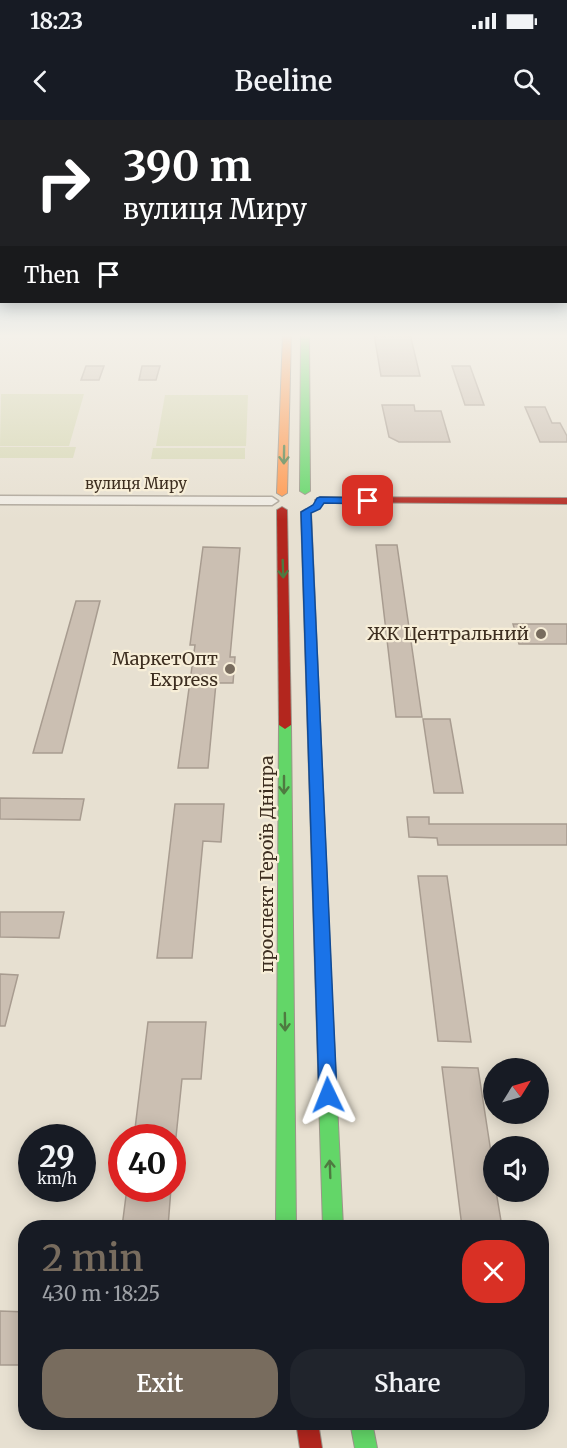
<!DOCTYPE html>
<meta charset="utf-8">
<style>
body{margin:0;font-family:Merriweather,serif;background:#20242c;color:#f1f3f6;height:100vh;display:flex;flex-direction:column;font-size:22px;white-space:nowrap}
*{box-sizing:border-box;margin:0}
p{font-size:20px;color:#9ea1a6}
.icon{flex:none;width:33px;height:33px;fill:none;stroke:currentColor;stroke-width:2;stroke-linecap:round;stroke-linejoin:round}
.map{position:relative;flex:1;overflow:hidden}
.drawer{position:absolute;left:18px;top:1100px;width:531px;height:210px;display:flex;flex-direction:column;background:#171b24;border-radius:24px;box-shadow:0 3px 15px #0003}
.drawer>*{flex:none}
.hud{position:absolute;left:0px;top:0px;width:567px;height:183px;box-shadow:0 3px 15px #0003;background:#202124;color:#fff;overflow:hidden}
.needle{width:39px;rotate:53deg}
.fabs{position:absolute;left:483px;top:938px;display:grid;gap:12px}
.fabs a{display:grid;place-items:center;width:66px;height:66px;border-radius:50%;background:#171b24;box-shadow:0 3px 15px #0003;font-size:30px}
.speed{position:absolute;left:18px;top:1004px;display:flex;gap:12px;font-size:30px;font-weight:700;text-align:center}
.speed>*{display:grid;place-content:center;width:78px;height:78px;border-radius:50%;background:#171b24;box-shadow:0 3px 15px #0003;line-height:1}
.speed small{font-size:15px;font-weight:400}
.speed .limit{border:9px solid #d22;background:#fff;color:#111}
.pin{position:absolute;display:grid;place-items:center;width:51px;height:51px;color:#fff;margin:-26px;border-radius:12px;box-shadow:0 3px 9px #0006}
.me{position:absolute;width:66px;margin:-33px;rotate:358deg;stroke-linejoin:round;filter:drop-shadow(0 0 4px #0008)}
.turn{display:flex;align-items:center;gap:21px;height:126px;padding:0 24px;font-size:27px}
.turn .icon{width:78px;height:78px;stroke-width:2.5}
.turn b{display:block;font-size:42px;line-height:51px}
.then{display:flex;align-items:center;height:57px;padding:0 24px;background:#0003;gap:12px;font-size:22px}
.round{display:grid;place-items:center;flex:none;width:63px;height:63px;border-radius:24px;background:#20242c}
.head{display:flex;align-items:center;justify-content:space-between;height:102px;padding:0 24px}
h1{font-size:36px;font-weight:600;line-height:45px;color:#786c5e}
.button{display:flex;gap:12px;margin-top:auto;padding:12px 24px}
.button a{flex:1;height:69px;border-radius:24px;background:#786c5e;color:#fff;font-size:24px;font-weight:600;line-height:69px;text-align:center}
.button a+a{background:#20242c;color:#f1f3f6}
.status{display:flex;justify-content:space-between;align-items:center;height:42px;padding:0 30px;background:#171b24;direction:ltr}
.status svg{height:16px;fill:currentColor}
header{display:flex;justify-content:space-between;align-items:center;height:78px;padding:0 24px;background:#171b24;font-size:27px;font-weight:600}
.map>svg:first-child{display:block}
</style>
<div class="status"><b>18:23</b><svg viewBox="0 0 49 12"><path d="M0 12V9h3v3zM5 12V6h3v6zM10 12V3h3v9zM15 12V0h3v12zM26 1h20v11H26zM47 4h2v5h-2z"/></svg></div>
<header><svg class="icon" aria-label="back" viewBox="0 0 24 24"><path d="M15 5l-7 7 7 7"/></svg>Beeline<svg class="icon" aria-label="search" viewBox="0 0 24 24"><circle cx="10" cy="10" r="6"/><path d="M15 15l6 6"/></svg></header>
<div class="map">
<svg width="567" height="1328" viewBox="0 0 567 1328">
<rect width="100%" height="100%" fill="#e7e0d1"/>
<!-- green -->
<g fill="#d6d7b3">
<path d="M 1,274 L 84,274 L 69,326 L 0,326 Z"/>
<path d="M 165,275 L 248,275 L 246,326 L 156,326 Z"/>
<path d="M 0,327 L 76,327 L 73,338 L 0,338 Z"/>
<path d="M 153,328 L 245,328 L 245,339 L 151,339 Z"/>
</g>
<!-- building -->
<g fill="#cbbfb2" stroke="#a89c90" stroke-width="1.5">
<path d="M 374,214 L 410,214 L 420,256 L 381,256 Z"/>
<path d="M 86,246 L 104,246 L 99,260 L 81,260 Z"/>
<path d="M 142,246 L 160,246 L 156,260 L 139,260 Z"/>
<path d="M 452,246 L 470,246 L 484,285 L 465,285 Z"/>
<path d="M 382,285 L 414,285 L 415,291 L 441,291 L 450,322 L 399,322 L 389,317 Z"/>
<path d="M 525,287 L 545,287 L 552,303 L 560,303 L 567,316 L 567,322 L 540,322 Z"/>
<path d="M 376,425 L 397,425 L 422,597 L 396,597 Z"/>
<path d="M 203,427 L 240,428 L 230,537 L 235,537 L 233,563 L 216,563 L 208,648 L 178,648 L 195,525 L 190,525 Z"/>
<path d="M 76,481 L 100,481 L 62,633 L 33,633 Z"/>
<path d="M 513,504 L 567,504 L 567,524 L 519,524 Z"/>
<path d="M 423,599 L 450,599 L 463,673 L 434,673 Z"/>
<path d="M 0,678 L 84,679 L 80,700 L 0,699 Z"/>
<path d="M 175,684 L 224,684 L 221,722 L 203,721 L 192,838 L 157,838 Z"/>
<path d="M 407,697 L 429,697 L 429,704 L 567,704 L 567,725 L 438,725 L 437,718 L 409,717 Z"/>
<path d="M 418,756 L 447,756 L 471,922 L 438,921 Z"/>
<path d="M 0,792 L 64,792 L 59,818 L 0,817 Z"/>
<path d="M 0,854 L 18,855 L 5,906 L 0,906 Z"/>
<path d="M 148,902 L 206,902 L 201,959 L 182,959 L 176,1017 L 134,1017 Z"/>
<path d="M 442,947 L 478,948 L 494,1052 L 494,1071 L 496,1071 L 502,1107 L 462,1107 Z"/>
<path d="M 127,1068 L 171,1068 L 168,1107 L 122,1107 Z"/>
<path d="M 0,1191 L 26,1192 L 26,1245 L 0,1245 Z"/>
</g>
<g fill="none" stroke-linecap="round" stroke-linejoin="round">
<!-- street casing -->
<g stroke="#ada599" stroke-width="3">
<path id="street" d="M 0,376 L 272,377 L 278,381 L 272,385 L 0,384 Z"/>
</g>
<!-- fast casing -->
<g stroke="#9c958a" stroke-width="2">
<g id="fast">
<path d="M 301,214 L 309,214 L 310,371 L 305,374 L 300,371 Z"/>
<path d="M 285,601 L 291,605 L 296,1107 L 276,1107 L 279,605 Z"/>
<path d="M 324,873 L 330,875 L 332,879 L 343,1107 L 323,1107 L 316,879 L 318,875 Z"/>
<path d="M 350,1302 L 372,1302 L 377,1328 L 355,1328 Z"/>
</g>
</g>
<!-- slow casing -->
<g stroke="#9c958a" stroke-width="2">
<g id="slow">
<path d="M 283,214 L 291,214 L 287,373 L 282,376 L 277,373 Z"/>
<path d="M 306,389 L 311,392 L 332,879 L 330,883 L 324,885 L 318,883 L 316,879 L 301,392 Z"/>
</g>
</g>
<!-- jam casing -->
<g stroke="#9c958a" stroke-width="2">
<g id="jam">
<path d="M 320,377 L 567,378 L 567,384 L 317,382 L 315,380 Z"/>
<path d="M 282,387 L 287,390 L 291,605 L 285,609 L 279,605 L 277,390 Z"/>
<path d="M 296,1302 L 318,1302 L 322,1328 L 300,1328 Z"/>
</g>
</g>
<!-- street -->
<use href="#street" fill="#efebe3" fill-rule="evenodd"/>
<!-- fast -->
<use href="#fast" fill="#63d668" fill-rule="evenodd"/>
<!-- slow -->
<use href="#slow" fill="#ff974d" fill-rule="evenodd"/>
<!-- jam -->
<use href="#jam" fill="#b3261e" fill-rule="evenodd"/>
</g>
<!-- one-way arrows -->
<defs><path id="oneway-shaft" d="M-6 0H5M1.5-3L5.5 0L1.5 3" fill="none" stroke-width="1.6" stroke-linecap="round" stroke-linejoin="round" transform="scale(1.5)"/></defs>
<g stroke="#4e7a40">
<use href="#oneway-shaft" transform="translate(284 335) rotate(91)"/>
<use href="#oneway-shaft" transform="translate(283 449) rotate(88)"/>
<use href="#oneway-shaft" transform="translate(284 665) rotate(90)"/>
<use href="#oneway-shaft" transform="translate(285 902) rotate(89)"/>
<use href="#oneway-shaft" transform="translate(330 1049) rotate(-92)"/>
</g>
<!-- sky -->
<linearGradient id="sky" x2="0" y2="1"><stop stop-color="#96bed9"/><stop offset="0.54" stop-color="#f4f1ea"/><stop offset="1" stop-color="#f4f1ea" stop-opacity="0"/></linearGradient>
<rect width="567" height="400" fill="url(#sky)"/>
<!-- route -->
<path fill="#1a73e8" stroke="#114b97" stroke-width="1.5" d="M 320,377 L 368,378 L 372,381 L 368,384 L 324,383 L 320,389 L 311,393 L 337,975 L 334,980 L 328,983 L 321,980 L 319,975 L 301,392 L 313,385 L 317,378 Z"/>
<!-- markers -->
<g fill="#786c5e" stroke="#f7eed8" stroke-width="2">
<circle cx="541" cy="514" r="6"/>
<circle cx="230" cy="549" r="6"/>
</g>
<g text-anchor="middle" stroke-width="4.5" stroke-linejoin="round" paint-order="stroke">
<!-- far-street labels -->
<g font-size="15" fill="#3d2e20" stroke="#f7eed8">
<text x="136" y="369">вулиця Миру</text>
</g>
<!-- poi labels -->
<g font-size="18" fill="#3d2e20" stroke="#f7eed8" text-anchor="end">
<text x="529" y="520">ЖК Центральний</text>
<text x="218" y="545">МаркетОпт<tspan x="218" dy="21">Express</tspan></text>
</g>
<!-- street labels -->
<g font-size="18" fill="#3d2e20" stroke="#f7eed8">
<text transform="translate(267 744) rotate(-90)" y="6">проспект Героїв Дніпра</text>
</g>
</g>
</svg>
<div class="fabs">
<a><svg class="needle" viewBox="-14 -14 28 28"><path d="M0-13l5 13h-10z" fill="#e53935"/><path d="M0 13l5-13h-10z" fill="#9ea1a6"/></svg></a>
<a><svg class="icon" aria-label="sound" viewBox="0 0 24 24"><path d="M4 9h4l5-4v14l-5-4H4zM17 9q2 3 0 6"/></svg></a>
</div>
<div class="speed"><div>29<small>km/h</small></div><div class="limit">40</div></div>
<div class="pin" style="left:368px;top:381px;background:#d93025"><svg class="icon" aria-label="arrive" viewBox="0 0 24 24"><path d="M6 21V4h12l-3 4 3 4H6"/></svg></div>
<svg class="me" style="left:328px;top:975px" viewBox="-20 -20 40 40"><path d="M0-17L14 15 0 8-14 15z" fill="#1a73e8" stroke="#fff" stroke-width="4"/></svg>
<div class="hud">
<div class="turn"><svg class="icon" aria-label="right" viewBox="0 0 24 24"><path d="M7 20v-9h11M14 6l5 5-5 5"/></svg><div><b>390 m</b>вулиця Миру</div></div>
<div class="then">Then<svg class="icon" aria-label="arrive" viewBox="0 0 24 24"><path d="M6 21V4h12l-3 4 3 4H6"/></svg></div>
</div>
<section class="drawer">
<div class="head"><div><h1>2 min</h1><p>430 m · 18:25</p></div><a class="round" style="background:#d93025;color:#fff"><svg class="icon" aria-label="close" viewBox="0 0 24 24"><path d="M6 6l12 12M18 6L6 18"/></svg></a></div>
<div class="button"><a>Exit</a><a>Share</a></div>
</section>
</div>
